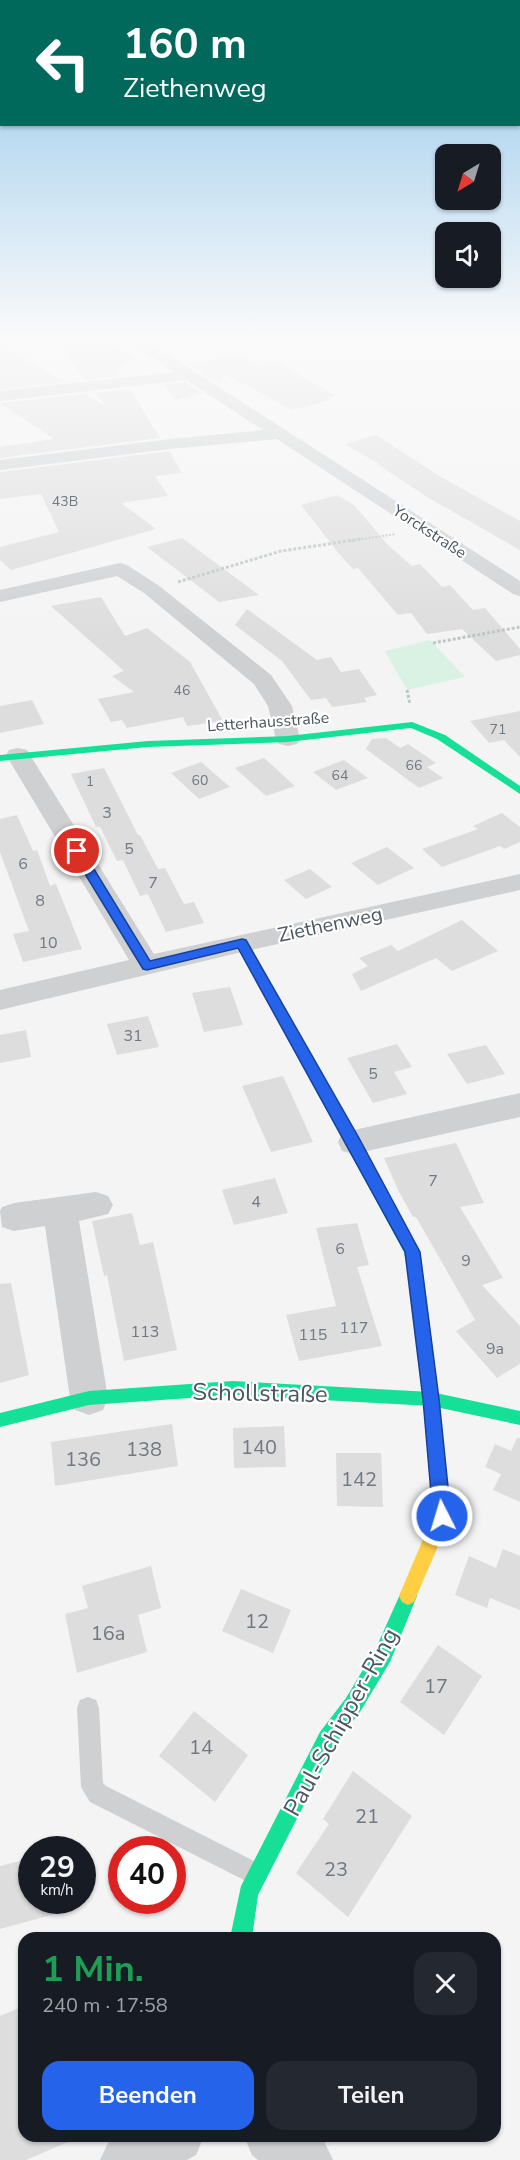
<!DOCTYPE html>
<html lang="de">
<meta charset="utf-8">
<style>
body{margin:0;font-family:"Nunito Sans",sans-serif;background:#242831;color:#f1f3f6;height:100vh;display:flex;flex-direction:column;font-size:22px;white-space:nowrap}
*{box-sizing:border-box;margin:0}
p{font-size:20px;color:#9ea1a6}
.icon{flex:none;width:33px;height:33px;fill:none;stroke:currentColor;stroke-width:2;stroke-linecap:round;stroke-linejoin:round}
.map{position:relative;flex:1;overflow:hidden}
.side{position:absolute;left:18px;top:1932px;width:483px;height:210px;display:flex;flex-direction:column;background:#171b24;border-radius:18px;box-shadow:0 2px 4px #0004}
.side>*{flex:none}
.top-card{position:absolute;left:0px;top:0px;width:520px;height:126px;box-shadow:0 2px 4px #0004;background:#00695c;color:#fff;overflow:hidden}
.needle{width:39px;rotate:218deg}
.controls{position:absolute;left:435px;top:144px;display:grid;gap:12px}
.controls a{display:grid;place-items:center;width:66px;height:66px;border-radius:12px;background:#171b24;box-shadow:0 2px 4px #0004;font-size:30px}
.speed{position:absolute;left:18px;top:1836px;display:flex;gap:12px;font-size:30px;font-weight:700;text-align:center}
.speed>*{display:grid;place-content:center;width:78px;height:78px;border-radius:50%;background:#171b24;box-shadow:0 2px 4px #0004;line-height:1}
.speed small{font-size:15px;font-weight:400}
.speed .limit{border:9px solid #d22;background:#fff;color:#111}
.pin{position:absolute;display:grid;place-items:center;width:51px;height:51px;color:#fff;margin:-26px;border:3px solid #fff;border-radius:50%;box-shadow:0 2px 6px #0007}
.me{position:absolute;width:66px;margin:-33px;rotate:355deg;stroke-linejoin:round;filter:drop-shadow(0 0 4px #0008)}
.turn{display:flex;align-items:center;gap:21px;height:126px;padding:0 24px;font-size:27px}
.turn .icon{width:78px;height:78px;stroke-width:2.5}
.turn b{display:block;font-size:42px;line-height:51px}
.round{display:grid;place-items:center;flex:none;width:63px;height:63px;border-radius:18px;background:#242831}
.headline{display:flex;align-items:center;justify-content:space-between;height:102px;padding:0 24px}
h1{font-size:36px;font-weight:700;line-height:45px;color:#1e9e55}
.action{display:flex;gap:12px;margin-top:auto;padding:12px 24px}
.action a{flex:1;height:69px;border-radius:18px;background:#2563eb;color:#fff;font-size:24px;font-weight:700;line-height:69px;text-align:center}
.action a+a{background:#242831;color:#f1f3f6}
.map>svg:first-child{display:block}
</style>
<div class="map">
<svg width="520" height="2160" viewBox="0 0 520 2160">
<rect width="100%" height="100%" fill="#f4f4f4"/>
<!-- green -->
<path fill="#d9f2e3" d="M 430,640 L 465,677 L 407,690 L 385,651 Z"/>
<!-- building -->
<g fill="#ddddde">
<path d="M 53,335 L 97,335 L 135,358 L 118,370 L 122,375 L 85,380 Z"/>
<path d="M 0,343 L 65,382 L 0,389 Z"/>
<path d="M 240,354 L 260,366 L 277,362 L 336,396 L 327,398 L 331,400 L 292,410 L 243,383 L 240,383 L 225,375 L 219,384 L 189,365 Z"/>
<path d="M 185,382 L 202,393 L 176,400 L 164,385 Z"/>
<path d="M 130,389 L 160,438 L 0,458 L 0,447 L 54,439 L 0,403 L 85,394 L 106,406 L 95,393 Z"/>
<path d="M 376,435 L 441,477 L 520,521 L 520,550 L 427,497 L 379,465 L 381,465 L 345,444 Z"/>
<path d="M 169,451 L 182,473 L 155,476 L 168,496 L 121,503 L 156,529 L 11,570 L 0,560 L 0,547 L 59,532 L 41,494 L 0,499 L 0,472 Z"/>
<path d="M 337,495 L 354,505 L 388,545 L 412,566 L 420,564 L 442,587 L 450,585 L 473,610 L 485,608 L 520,649 L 520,655 L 496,661 L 462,629 L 427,634 L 411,613 L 398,615 L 358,568 L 353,569 L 340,555 L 301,505 Z"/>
<path d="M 182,538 L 259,595 L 219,602 L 147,547 Z"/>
<path d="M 101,597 L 125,636 L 147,628 L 190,662 L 223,721 L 187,726 L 183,717 L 127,728 L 122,720 L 111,722 L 98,699 L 134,692 L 112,676 L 124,671 L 51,606 Z"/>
<path d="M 247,609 L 317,660 L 331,657 L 341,672 L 359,669 L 377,695 L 364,698 L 367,702 L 332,707 L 326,698 L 311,700 L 282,661 L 235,625 Z"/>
<path d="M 32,700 L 44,724 L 0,733 L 0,706 Z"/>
<path d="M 520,711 L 520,757 L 504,740 L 489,743 L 470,721 Z"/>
<path d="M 386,738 L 400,748 L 408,744 L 436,763 L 427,767 L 443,778 L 419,788 L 366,749 L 372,739 Z"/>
<path d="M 264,758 L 295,786 L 266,796 L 235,768 Z"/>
<path d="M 344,760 L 368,778 L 336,790 L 313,772 Z"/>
<path d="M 201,762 L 230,787 L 199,799 L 171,773 Z"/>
<path d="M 104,768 L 138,835 L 140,835 L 158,869 L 165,868 L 184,904 L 194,902 L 204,923 L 166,932 L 148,894 L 140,896 L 123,860 L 117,861 L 100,827 L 96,827 L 71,774 Z"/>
<path d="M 502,813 L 520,827 L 520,842 L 504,849 L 500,846 L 442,867 L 422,849 L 478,829 L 473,826 Z"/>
<path d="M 17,815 L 33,851 L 37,850 L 50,886 L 56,884 L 82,949 L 23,962 L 13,934 L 29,931 L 0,852 L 0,819 Z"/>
<path d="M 387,847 L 414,868 L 378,885 L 351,863 Z"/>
<path d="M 310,869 L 332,887 L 306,899 L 284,880 Z"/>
<path d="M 462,920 L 498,951 L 452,971 L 436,958 L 361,991 L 352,974 L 368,966 L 359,958 L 391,945 L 398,951 Z"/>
<path d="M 230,987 L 243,1025 L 204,1032 L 192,993 Z"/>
<path d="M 148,1016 L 159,1047 L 117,1055 L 107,1024 Z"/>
<path d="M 26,1030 L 31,1057 L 0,1063 L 0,1035 Z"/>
<path d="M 397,1044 L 412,1067 L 394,1072 L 407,1094 L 373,1103 L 347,1058 Z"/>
<path d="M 486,1045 L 505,1074 L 467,1084 L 447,1054 Z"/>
<path d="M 283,1076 L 313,1142 L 271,1152 L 242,1086 Z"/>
<path d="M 456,1143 L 484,1203 L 460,1207 L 503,1278 L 482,1285 L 520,1326 L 520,1364 L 497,1378 L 456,1331 L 475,1320 L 416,1217 L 413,1217 L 398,1190 L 384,1158 Z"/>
<path d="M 275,1178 L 288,1213 L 234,1225 L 222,1190 Z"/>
<path d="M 132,1213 L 140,1245 L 153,1242 L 177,1350 L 124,1361 L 107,1275 L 104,1276 L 92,1221 Z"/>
<path d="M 357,1223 L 369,1265 L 357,1267 L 382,1346 L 299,1361 L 286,1315 L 336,1306 L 316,1228 Z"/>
<path d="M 11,1283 L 29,1375 L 0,1383 L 0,1284 Z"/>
<path d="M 172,1424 L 178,1466 L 55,1486 L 51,1442 Z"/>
<path d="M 284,1426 L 286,1467 L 234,1468 L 233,1428 Z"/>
<path d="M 517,1438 L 520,1438 L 520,1502 L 493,1490 L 501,1474 L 485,1467 L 495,1444 L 511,1451 Z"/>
<path d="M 336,1453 L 381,1453 L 383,1507 L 337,1506 Z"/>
<path d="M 503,1549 L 520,1556 L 520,1610 L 490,1598 L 487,1608 L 455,1595 L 469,1556 L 496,1568 Z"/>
<path d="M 151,1566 L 161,1608 L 138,1615 L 147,1652 L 77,1673 L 65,1614 L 88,1608 L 82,1586 Z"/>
<path d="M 241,1589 L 291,1610 L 273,1653 L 222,1631 Z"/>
<path d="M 438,1645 L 482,1676 L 444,1735 L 400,1702 Z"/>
<path d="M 194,1711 L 248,1755 L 215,1802 L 159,1756 Z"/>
<path d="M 353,1771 L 412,1816 L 348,1917 L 296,1873 L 329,1824 L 323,1819 Z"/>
<path d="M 32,1858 L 32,1900 L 76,1900 L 77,1908 L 0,1929 L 0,1866 Z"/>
<path d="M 24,2006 L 24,2136 L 82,2136 L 26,2160 L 0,2160 L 0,2016 Z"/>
</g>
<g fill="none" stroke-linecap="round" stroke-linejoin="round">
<!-- path-far1 -->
<path stroke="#bcc7c4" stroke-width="2" stroke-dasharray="2 1.5" stroke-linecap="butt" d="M 351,541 L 395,534"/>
<!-- path -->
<g stroke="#bcc7c4" stroke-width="3" stroke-dasharray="3 2" stroke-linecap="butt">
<path d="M 178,582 L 281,551 L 361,539"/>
<path d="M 433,643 L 520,627"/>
<path d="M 407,690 L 410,704"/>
</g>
<!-- lane -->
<path fill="#ced0d2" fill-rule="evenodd" d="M 88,1697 L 96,1700 L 99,1708 L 103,1783 L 106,1786 L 260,1864 L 264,1872 L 260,1880 L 252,1884 L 244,1880 L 90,1802 L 81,1787 L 77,1708 L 80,1700 Z"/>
<!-- street -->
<g fill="#ced0d2" fill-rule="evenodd">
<path d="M 120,335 L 138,335 L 520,581 L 520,596 L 513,594 L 277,439 L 170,449 L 0,470 L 0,460 L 170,439 L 263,430 L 186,380 L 0,401 L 0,391 L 174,372 Z"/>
<path d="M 120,563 L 127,565 L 158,585 L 271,675 L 292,706 L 300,739 L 297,744 L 288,746 L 279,744 L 276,739 L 268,706 L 254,684 L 144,593 L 117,576 L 0,602 L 0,590 Z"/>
<path d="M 18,748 L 27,750 L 30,755 L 154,954 L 520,874 L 520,890 L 242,952 L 0,1010 L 0,990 L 129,960 L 6,755 L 9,750 Z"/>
<path d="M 520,1093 L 520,1117 L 354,1154 L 342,1151 L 338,1142 L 342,1133 L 354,1130 Z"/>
<path d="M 96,1192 L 108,1196 L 113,1205 L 108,1214 L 79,1221 L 108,1398 L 103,1410 L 89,1415 L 75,1410 L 70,1398 L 45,1226 L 14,1231 L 2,1227 L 0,1211 L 2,1207 L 14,1203 Z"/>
<path d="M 118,2136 L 204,2136 L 196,2155 L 187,2160 L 100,2160 L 109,2141 Z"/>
<path d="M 244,2136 L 318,2136 L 324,2141 L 333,2160 L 258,2160 L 252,2155 Z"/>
</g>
<!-- fast -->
<g fill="#16e098" fill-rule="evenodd">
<path d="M 412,722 L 445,735 L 520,786 L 520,794 L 437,739 L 411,728 L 288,742 L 148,747 L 0,761 L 0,755 L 148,741 L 288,736 Z"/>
<path d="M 242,939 L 248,943 L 420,1252 L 425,1289 L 422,1293 L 417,1295 L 412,1293 L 404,1252 L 236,943 Z"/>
<path d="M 233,1381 L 431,1392 L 520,1411 L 520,1425 L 431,1406 L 233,1395 L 89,1405 L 0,1427 L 0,1413 L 89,1391 Z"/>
<path d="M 408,1587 L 414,1590 L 417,1596 L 390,1662 L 360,1712 L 334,1746 L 258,1895 L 252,1938 L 230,1938 L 241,1886 L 320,1732 L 346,1698 L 376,1648 L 402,1590 Z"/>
</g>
<!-- slow -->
<path fill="#ffcf43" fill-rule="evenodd" d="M 417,1283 L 422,1285 L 425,1289 L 439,1399 L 451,1516 L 414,1602 L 408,1605 L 402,1602 L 399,1596 L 433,1516 L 423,1399 L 409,1289 L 412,1285 Z"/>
</g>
<!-- sky -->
<linearGradient id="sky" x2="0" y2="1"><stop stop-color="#91c6eb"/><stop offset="0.53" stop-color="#fafafa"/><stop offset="1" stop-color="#fafafa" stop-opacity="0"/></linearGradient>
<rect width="520" height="637" fill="url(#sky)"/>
<!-- route -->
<path fill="#2563eb" stroke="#184099" stroke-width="1.5" d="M 77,847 L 83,851 L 150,961 L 242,939 L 246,940 L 359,1138 L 420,1252 L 439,1399 L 451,1516 L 448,1522 L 442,1525 L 436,1522 L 433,1516 L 423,1399 L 405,1252 L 238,948 L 147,970 L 143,969 L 71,851 Z"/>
<g text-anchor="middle" stroke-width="4.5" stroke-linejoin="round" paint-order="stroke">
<!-- far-number labels -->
<g font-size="14" fill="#707881">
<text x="65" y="506">43B</text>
<text x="182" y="695">46</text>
<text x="498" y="734">71</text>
<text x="414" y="770">66</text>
<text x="340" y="780">64</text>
<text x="200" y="785">60</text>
<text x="90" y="786">1</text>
</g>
<!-- far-street labels -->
<g font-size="16" fill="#4a5661" stroke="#fff">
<text transform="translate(430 531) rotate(33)" y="6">Yorckstraße</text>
<text transform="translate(268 721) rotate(-4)" y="6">Letterhausstraße</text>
</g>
<!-- number labels -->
<g font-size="16" fill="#707881">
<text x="107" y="818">3</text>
<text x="129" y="854">5</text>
<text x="23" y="869">6</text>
<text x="153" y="888">7</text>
<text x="40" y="906">8</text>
<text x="48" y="948">10</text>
<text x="133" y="1041">31</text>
<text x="373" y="1079">5</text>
<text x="433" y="1186">7</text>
<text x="256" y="1207">4</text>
<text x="340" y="1254">6</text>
<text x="466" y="1266">9</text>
<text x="354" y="1333">117</text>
<text x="145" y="1337">113</text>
<text x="313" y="1340">115</text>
<text x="495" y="1354">9a</text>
</g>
<!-- street labels -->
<g font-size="20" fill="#4a5661" stroke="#fff">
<text transform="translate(330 924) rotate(-12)" y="7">Ziethenweg</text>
</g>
<!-- near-number labels -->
<g font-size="20" fill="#707881">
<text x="259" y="1454">140</text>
<text x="144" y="1456">138</text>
<text x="83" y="1466">136</text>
<text x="359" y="1486">142</text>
<text x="257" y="1628">12</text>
<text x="108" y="1640">16a</text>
<text x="436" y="1693">17</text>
<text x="201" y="1754">14</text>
<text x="367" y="1823">21</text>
<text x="336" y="1876">23</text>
</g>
<!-- near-street labels -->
<g font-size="24" fill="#4a5661" stroke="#fff">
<text transform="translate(260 1393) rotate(1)" y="8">Schollstraße</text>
<text transform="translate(341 1722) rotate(-61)" y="8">Paul-Schipper-Ring</text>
</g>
</g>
</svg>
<div class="controls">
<a><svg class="needle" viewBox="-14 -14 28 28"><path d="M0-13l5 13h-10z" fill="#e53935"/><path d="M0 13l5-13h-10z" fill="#9ea1a6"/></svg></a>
<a><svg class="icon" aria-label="sound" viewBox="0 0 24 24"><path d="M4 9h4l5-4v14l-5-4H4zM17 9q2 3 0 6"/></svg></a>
</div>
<div class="speed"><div>29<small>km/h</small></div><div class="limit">40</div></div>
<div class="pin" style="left:77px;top:851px;background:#d93025"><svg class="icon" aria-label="arrive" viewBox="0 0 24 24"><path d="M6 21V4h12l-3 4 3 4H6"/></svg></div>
<svg class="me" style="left:442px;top:1516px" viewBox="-20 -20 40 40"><circle r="17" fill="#2563eb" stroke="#fff" stroke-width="3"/><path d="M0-11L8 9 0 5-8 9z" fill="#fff"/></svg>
<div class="top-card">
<div class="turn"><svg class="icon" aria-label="left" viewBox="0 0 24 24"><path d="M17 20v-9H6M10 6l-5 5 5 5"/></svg><div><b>160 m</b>Ziethenweg</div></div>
</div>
<section class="side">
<div class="headline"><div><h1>1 Min.</h1><p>240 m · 17:58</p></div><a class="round"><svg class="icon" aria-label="close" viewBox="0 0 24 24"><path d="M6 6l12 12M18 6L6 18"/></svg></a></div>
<div class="action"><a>Beenden</a><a>Teilen</a></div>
</section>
</div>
